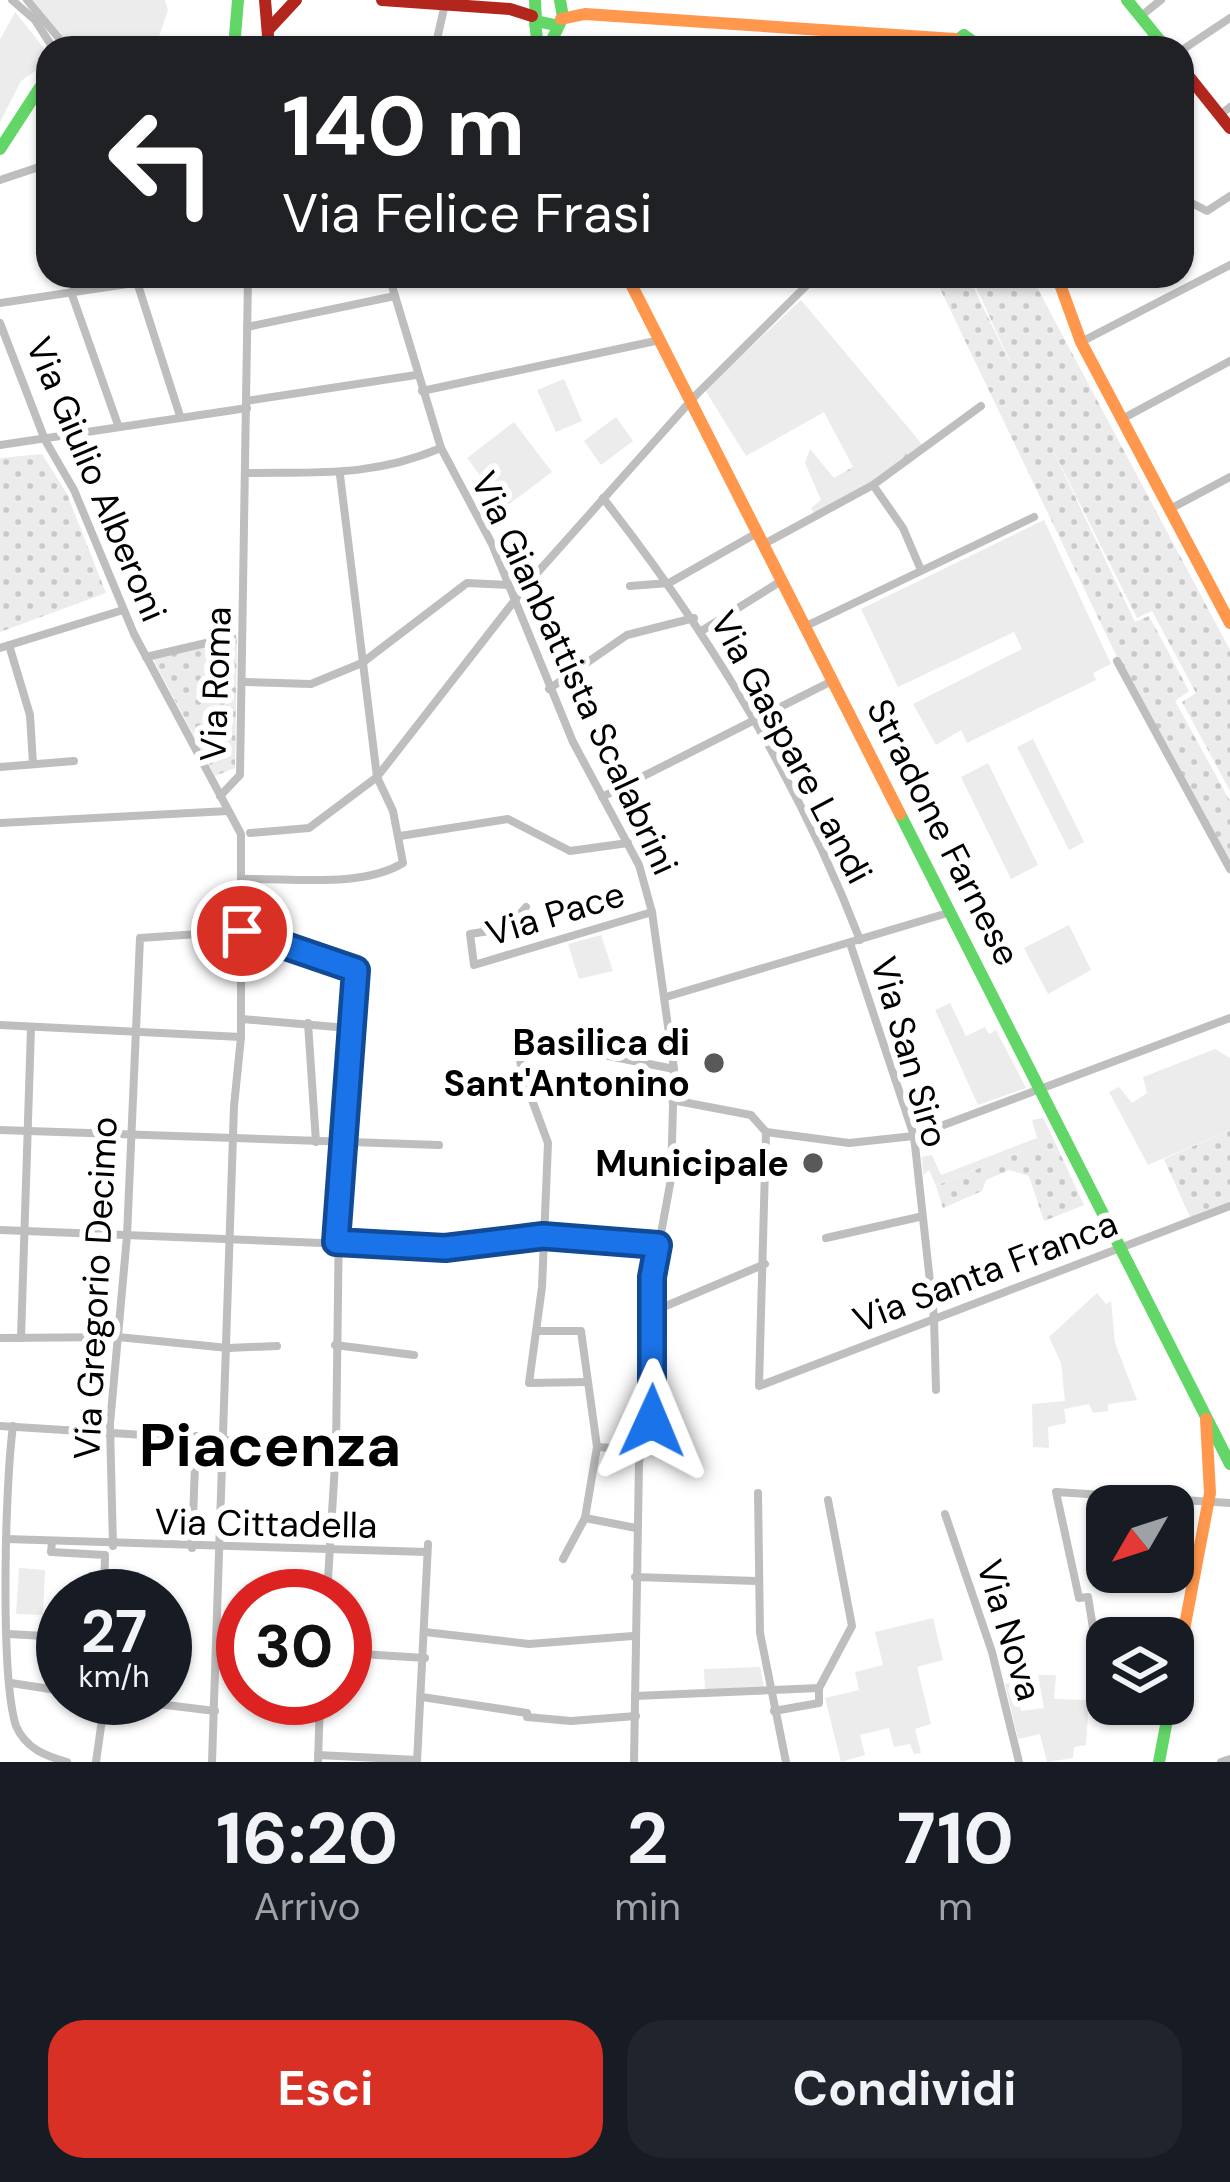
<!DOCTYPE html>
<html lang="it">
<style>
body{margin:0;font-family:"DM Sans",sans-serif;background:#20242c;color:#f1f3f6;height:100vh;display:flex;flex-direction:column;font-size:45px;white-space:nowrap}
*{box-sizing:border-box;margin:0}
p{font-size:39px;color:#9ea1a6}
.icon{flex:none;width:66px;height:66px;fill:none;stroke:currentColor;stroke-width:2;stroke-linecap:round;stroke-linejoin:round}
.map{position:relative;height:1762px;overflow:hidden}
.side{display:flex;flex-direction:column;background:#171b24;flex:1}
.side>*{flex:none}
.guide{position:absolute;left:36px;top:36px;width:1158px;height:252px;border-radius:36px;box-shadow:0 3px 9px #0004;background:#202124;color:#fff;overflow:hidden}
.needle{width:78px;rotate:231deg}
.controls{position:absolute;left:1086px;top:1485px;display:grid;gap:24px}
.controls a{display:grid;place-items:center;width:108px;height:108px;border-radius:24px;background:#171b24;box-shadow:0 3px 9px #0004;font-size:60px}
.speed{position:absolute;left:36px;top:1569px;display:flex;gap:24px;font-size:60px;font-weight:700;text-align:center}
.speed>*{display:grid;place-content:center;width:156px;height:156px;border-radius:50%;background:#171b24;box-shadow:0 3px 9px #0004;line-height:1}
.speed small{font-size:30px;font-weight:400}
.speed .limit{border:18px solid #d22;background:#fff;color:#111}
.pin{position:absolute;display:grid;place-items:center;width:102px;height:102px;color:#fff;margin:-51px;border:6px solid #fff;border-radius:50%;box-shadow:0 3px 12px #0007}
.me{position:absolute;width:132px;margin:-66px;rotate:1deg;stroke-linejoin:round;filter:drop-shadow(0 0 9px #0008)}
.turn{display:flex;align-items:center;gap:42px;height:252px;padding:0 48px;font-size:54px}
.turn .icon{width:156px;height:156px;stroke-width:2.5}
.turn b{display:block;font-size:84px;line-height:102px}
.eta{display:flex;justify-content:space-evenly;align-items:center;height:204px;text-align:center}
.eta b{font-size:72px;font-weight:700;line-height:84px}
.button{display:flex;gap:24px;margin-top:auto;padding:24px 48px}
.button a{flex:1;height:138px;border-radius:36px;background:#d93025;color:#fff;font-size:48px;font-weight:700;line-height:138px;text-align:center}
.button a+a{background:#20242c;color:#f1f3f6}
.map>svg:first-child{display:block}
</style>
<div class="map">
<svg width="1230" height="1762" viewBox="0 0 1230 1762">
<defs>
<pattern id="forest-firs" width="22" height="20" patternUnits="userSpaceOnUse" patternTransform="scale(3)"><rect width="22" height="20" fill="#ececec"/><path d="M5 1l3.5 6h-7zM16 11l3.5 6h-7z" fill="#c9c9c9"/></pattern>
<pattern id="park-dots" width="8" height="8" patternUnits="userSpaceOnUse" patternTransform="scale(3)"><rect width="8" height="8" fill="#ececec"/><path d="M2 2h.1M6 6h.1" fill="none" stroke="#c9c9c9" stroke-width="1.8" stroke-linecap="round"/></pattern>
</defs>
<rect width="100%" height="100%" fill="#fff"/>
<!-- green -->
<g fill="#ececec">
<path d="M 31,0 L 165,0 L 168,10 L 155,48 L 71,48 Z"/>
<path d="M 15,12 L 48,53 L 48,62 L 21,81 L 0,122 L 0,40 Z"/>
<path d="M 801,300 L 912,432 L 853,467 L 824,412 L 746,456 L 705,390 Z"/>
<path d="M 564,379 L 582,421 L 556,432 L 537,390 Z"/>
<path d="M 616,417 L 633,441 L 601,465 L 584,441 Z"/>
<path d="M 514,422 L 552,472 L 504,508 L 467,458 Z"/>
<path d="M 1044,520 L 1111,664 L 1093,673 L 1096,680 L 967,743 L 961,730 L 936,745 L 913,704 L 1022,649 L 1014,632 L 898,687 L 861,609 Z"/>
<path d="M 1033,739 L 1084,842 L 1069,850 L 1017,747 Z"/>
<path d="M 988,763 L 1038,865 L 1011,879 L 961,777 Z"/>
<path d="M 1069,925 L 1091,970 L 1048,994 L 1024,948 Z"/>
<path d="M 601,935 L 613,971 L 579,979 L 568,944 Z"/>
<path d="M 950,1003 L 966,1036 L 985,1027 L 989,1034 L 996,1030 L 1026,1088 L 978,1105 L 935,1010 Z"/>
<path d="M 1215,1049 L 1230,1058 L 1230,1130 L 1148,1165 L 1109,1092 L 1119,1087 L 1132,1103 L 1147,1093 L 1143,1077 Z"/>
<path d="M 1043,1118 L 1053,1138 L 936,1186 L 929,1170 L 923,1175 L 922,1157 L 932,1155 L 941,1175 L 1037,1138 L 1032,1120 Z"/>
<path d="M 1097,1293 L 1106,1304 L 1111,1301 L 1115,1343 L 1137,1400 L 1108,1404 L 1108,1411 L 1093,1413 L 1089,1404 L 1064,1409 L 1066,1423 L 1048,1427 L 1049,1448 L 1033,1447 L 1032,1404 L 1065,1401 L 1061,1363 L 1049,1337 Z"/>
<path d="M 19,1568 L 45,1570 L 43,1615 L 16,1614 Z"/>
<path d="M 933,1618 L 943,1660 L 917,1667 L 931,1724 L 915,1729 L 921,1753 L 914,1754 L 910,1744 L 894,1747 L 889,1728 L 860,1735 L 865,1755 L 841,1762 L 825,1698 L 859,1690 L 855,1672 L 883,1665 L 875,1632 Z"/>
<path d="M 760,1667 L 764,1687 L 705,1690 L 704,1669 Z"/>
<path d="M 1038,1675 L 1056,1675 L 1054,1699 L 1089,1700 L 1086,1745 L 1074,1747 L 1073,1758 L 1047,1762 L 1040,1734 L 1018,1739 L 1005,1684 L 1016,1682 L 1021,1711 L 1044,1708 Z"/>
</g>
<!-- forest -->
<path fill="url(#forest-firs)" d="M 912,432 L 923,446 L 871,483 L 814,513 L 811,508 L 821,500 L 805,463 L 810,449 L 834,478 Z"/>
<!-- park -->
<g fill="url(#park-dots)">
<path d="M 934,276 L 968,276 L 1018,379 L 971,276 L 1031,276 L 1230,650 L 1230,791 L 1182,702 L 1196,693 L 1152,611 L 1137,618 L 1046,436 L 1135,622 L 1149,616 L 1189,691 L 1175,701 L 1230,801 L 1230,862 L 1139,703 Z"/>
<path d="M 42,454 L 67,494 L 106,593 L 0,632 L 0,458 Z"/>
<path d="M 237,637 L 235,768 L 215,776 L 152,657 Z"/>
<path d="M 1230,1130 L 1230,1202 L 1190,1217 L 1164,1159 Z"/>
<path d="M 1053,1138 L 1084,1205 L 1044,1221 L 1029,1176 L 1009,1170 L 986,1180 L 982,1191 L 943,1208 L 936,1186 Z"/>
</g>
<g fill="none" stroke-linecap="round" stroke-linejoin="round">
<!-- street -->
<g stroke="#bebebe" stroke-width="8">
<path d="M 12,0 L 35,20 L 53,48"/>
<path d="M 27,0 L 67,48"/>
<path d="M 1141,16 L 1161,0"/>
<path d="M 979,41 L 1021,48"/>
<path d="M 435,48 L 445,4"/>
<path d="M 1182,50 L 1230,18"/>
<path d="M 1220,115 L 1230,107"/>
<path d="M 0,180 L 48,164"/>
<path d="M 1182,198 L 1207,211 L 1230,196"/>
<path d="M 389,276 L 441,448 L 492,544 L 573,742 L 639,865 L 652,912 L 674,1069 L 671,1179 L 653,1277 L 652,1421 L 639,1462 L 634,1762"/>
<path d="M 137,282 L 180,416"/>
<path d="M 632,286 L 651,276"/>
<path d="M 71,292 L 118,425"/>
<path d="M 0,303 L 181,276"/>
<path d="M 0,323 L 45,440 L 74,490 L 134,634 L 241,834 L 241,1037 L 234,1106 L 212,1762"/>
<path d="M 247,327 L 395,296"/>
<path d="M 1081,342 L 1230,265"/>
<path d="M 422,391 L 660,340"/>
<path d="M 246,401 L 416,375"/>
<path d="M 1122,419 L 1230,361"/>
<path d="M 0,445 L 247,408"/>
<path d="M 246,473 C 319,472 372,477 441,448"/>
<path d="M 873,485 L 903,528 L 921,570"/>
<path d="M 603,498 C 709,633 798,779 860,940"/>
<path d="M 1170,509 L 1230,477"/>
<path d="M 764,544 L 873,485 L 981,406"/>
<path d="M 630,586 L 669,583 L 757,533"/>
<path d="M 806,626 L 1034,517"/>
<path d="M 703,630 L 781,581"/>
<path d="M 9,645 L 30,715 L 33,764"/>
<path d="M 0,648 L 123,610"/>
<path d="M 146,657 L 232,637"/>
<path d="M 1117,661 L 1230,869"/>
<path d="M 244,682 L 311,684 L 362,663 L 467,583 L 510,585"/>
<path d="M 549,689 L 627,635 L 694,618"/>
<path d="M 0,767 L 74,761"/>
<path d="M 220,796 L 240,775 L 248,276"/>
<path d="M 602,797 L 832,681"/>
<path d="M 0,823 L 228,811"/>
<path d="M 250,833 L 309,828 L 377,777 L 529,582 L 696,395 L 816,276"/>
<path d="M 400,836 L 508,819 L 570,851 L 628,843"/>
<path d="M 245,879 C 292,878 362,888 403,863 L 393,811 L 377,777 L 340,475"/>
<path d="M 526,907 L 508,928 L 470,934 L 474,965 L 652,912"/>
<path d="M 850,943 L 914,1136 L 934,1318 L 936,1390"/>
<path d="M 666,997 L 951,912"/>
<path d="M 242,1019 L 348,1028"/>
<path d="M 308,1023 L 316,1142"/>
<path d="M 0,1025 L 241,1037"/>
<path d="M 672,1100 L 751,1115 L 766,1132"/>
<path d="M 0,1130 L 439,1145"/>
<path d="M 766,1132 L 759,1386 L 1230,1206"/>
<path d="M 766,1132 L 849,1143 L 914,1136 L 1230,1018"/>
<path d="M 0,1230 L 445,1248 L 543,1236 L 658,1245"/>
<path d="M 826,1238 L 919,1217"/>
<path d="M 654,1311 L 765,1264"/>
<path d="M 538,1331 L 581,1331 L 597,1447 L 585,1518 L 563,1559"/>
<path d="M 0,1338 L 118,1337 L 228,1348 L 277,1346"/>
<path d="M 21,1338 L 31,1028"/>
<path d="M 335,1345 L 414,1355"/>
<path d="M 587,1382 L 529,1383 L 542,1287 L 548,1143 L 522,1073 L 518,1046 L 579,1050 L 674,1069"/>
<path d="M 0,1426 L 336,1447"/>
<path d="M 13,1426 C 5,1485 0,1675 16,1726 C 26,1749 46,1756 67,1762"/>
<path d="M 597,1447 L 642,1450"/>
<path d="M 758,1493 L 760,1633 L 786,1762"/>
<path d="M 945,1514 L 992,1652 L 1019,1762"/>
<path d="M 585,1518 L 636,1528"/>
<path d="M 6,1539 L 427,1552"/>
<path d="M 52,1542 L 51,1552 L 105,1555 L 104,1596"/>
<path d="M 113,1546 L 110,1424 L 127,1236 L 140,938 L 242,931 L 356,969 L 340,1142 L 336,1447 L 327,1596"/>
<path d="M 192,1548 L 196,1436"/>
<path d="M 635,1577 L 757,1581"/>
<path d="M 425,1632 L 529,1644 L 633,1636"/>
<path d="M 8,1634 L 63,1637"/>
<path d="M 217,1652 L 243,1652"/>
<path d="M 345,1653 L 425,1658"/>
<path d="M 1098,1659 L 1088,1597 L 1079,1598 L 1056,1492 L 1230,1503"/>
<path d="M 11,1683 L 63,1691"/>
<path d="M 50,1689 L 53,1636"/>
<path d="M 635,1696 L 819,1688"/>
<path d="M 422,1697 L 527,1713"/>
<path d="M 109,1698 L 215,1711"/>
<path d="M 774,1711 L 819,1703 L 819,1688 L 852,1626 L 828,1500"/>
<path d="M 527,1717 L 571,1721 L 636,1716"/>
<path d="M 318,1755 L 417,1760"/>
<path d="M 96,1762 L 105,1698"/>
<path d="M 318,1762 L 320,1698"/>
<path d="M 417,1762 L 428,1544"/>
<path d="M 1221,1762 L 1230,1759"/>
</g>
<!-- fast -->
<g stroke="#63d668" stroke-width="12">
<path d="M 535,0 L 536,21 L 555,25"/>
<path d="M 1127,0 L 1166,48"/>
<path d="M 535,22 L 538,48"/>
<path d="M 234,48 L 238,0"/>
<path d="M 241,48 L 261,48"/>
<path d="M 548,48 L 563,17 L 560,0"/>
<path d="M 948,48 L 964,35 L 982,48"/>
<path d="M 0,149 L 48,75"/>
<path d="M 900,814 L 1230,1464"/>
<path d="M 1159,1762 L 1170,1704"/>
</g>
<!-- slow -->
<g stroke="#ff974d" stroke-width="12">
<path d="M 561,19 L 585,14 L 955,39"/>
<path d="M 627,276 L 900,814"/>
<path d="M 1057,276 L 1081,342 L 1230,623"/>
<path d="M 1173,1688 L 1210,1493 L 1206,1419"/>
</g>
<!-- jam -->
<g stroke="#b3261e" stroke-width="12">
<path d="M 265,0 L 269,48"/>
<path d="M 382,0 L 510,9 L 532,16"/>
<path d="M 269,29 L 296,0"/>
<path d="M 1182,68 L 1230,128"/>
</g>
</g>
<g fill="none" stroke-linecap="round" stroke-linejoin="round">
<!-- route casing -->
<g stroke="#114b97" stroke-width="30">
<path id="route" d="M 242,931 L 356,970 L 336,1242 L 445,1248 L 543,1236 L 658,1245 L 652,1277 L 652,1421"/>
</g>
<!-- route -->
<use href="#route" stroke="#1a73e8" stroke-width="21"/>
</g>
<!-- markers -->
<g fill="#595959" stroke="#fff" stroke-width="4.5">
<circle cx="714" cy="1063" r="12"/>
<circle cx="813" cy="1163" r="12"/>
</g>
<g text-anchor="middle" stroke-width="12" stroke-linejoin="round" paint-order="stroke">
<!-- street labels -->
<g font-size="36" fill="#000" stroke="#fff">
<text transform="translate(97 479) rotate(67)" y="13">Via Giulio Alberoni</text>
<text transform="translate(575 673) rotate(65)" y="13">Via Gianbattista Scalabrini</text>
<text transform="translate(215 684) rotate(-88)" y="13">Via Roma</text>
<text transform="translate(792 747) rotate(62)" y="13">Via Gaspare Landi</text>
<text transform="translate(944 832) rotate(63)" y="13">Stradone Farnese</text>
<text transform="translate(555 913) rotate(-17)" y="13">Via Pace</text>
<text transform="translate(910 1052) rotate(74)" y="13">Via San Siro</text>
<text transform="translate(985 1271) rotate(-21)" y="13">Via Santa Franca</text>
<text transform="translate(95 1288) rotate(-87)" y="13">Via Gregorio Decimo</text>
<text transform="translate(266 1523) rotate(1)" y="13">Via Cittadella</text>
<text transform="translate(1010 1630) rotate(73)" y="13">Via Nova</text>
</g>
<!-- poi labels -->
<g font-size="36" font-weight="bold" fill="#000" stroke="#fff" text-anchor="end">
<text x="690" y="1055">Basilica di<tspan x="690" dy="41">Sant'Antonino</tspan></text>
<text x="789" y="1176">Municipale</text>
</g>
<!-- town labels -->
<g font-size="60" font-weight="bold" fill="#000" stroke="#fff">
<text x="270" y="1466">Piacenza</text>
</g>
</g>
</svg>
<div class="controls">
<a><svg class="needle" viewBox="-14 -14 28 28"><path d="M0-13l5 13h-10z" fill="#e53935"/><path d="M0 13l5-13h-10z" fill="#9ea1a6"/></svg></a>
<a><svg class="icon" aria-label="layers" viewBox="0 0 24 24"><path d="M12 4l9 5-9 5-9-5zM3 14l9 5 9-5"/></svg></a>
</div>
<div class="speed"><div>27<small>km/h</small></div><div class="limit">30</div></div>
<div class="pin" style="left:242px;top:931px;background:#d93025"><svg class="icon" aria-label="arrive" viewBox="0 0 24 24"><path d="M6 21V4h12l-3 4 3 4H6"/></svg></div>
<svg class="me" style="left:652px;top:1421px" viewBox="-20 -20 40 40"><path d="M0-17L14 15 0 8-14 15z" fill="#1a73e8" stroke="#fff" stroke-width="4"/></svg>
<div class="guide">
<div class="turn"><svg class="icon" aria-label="left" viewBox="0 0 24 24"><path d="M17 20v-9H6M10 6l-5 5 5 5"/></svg><div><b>140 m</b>Via Felice Frasi</div></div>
</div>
</div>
<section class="side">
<div class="eta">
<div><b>16:20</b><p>Arrivo</p></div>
<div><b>2</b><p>min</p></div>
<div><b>710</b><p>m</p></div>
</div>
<div class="button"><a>Esci</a><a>Condividi</a></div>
</section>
